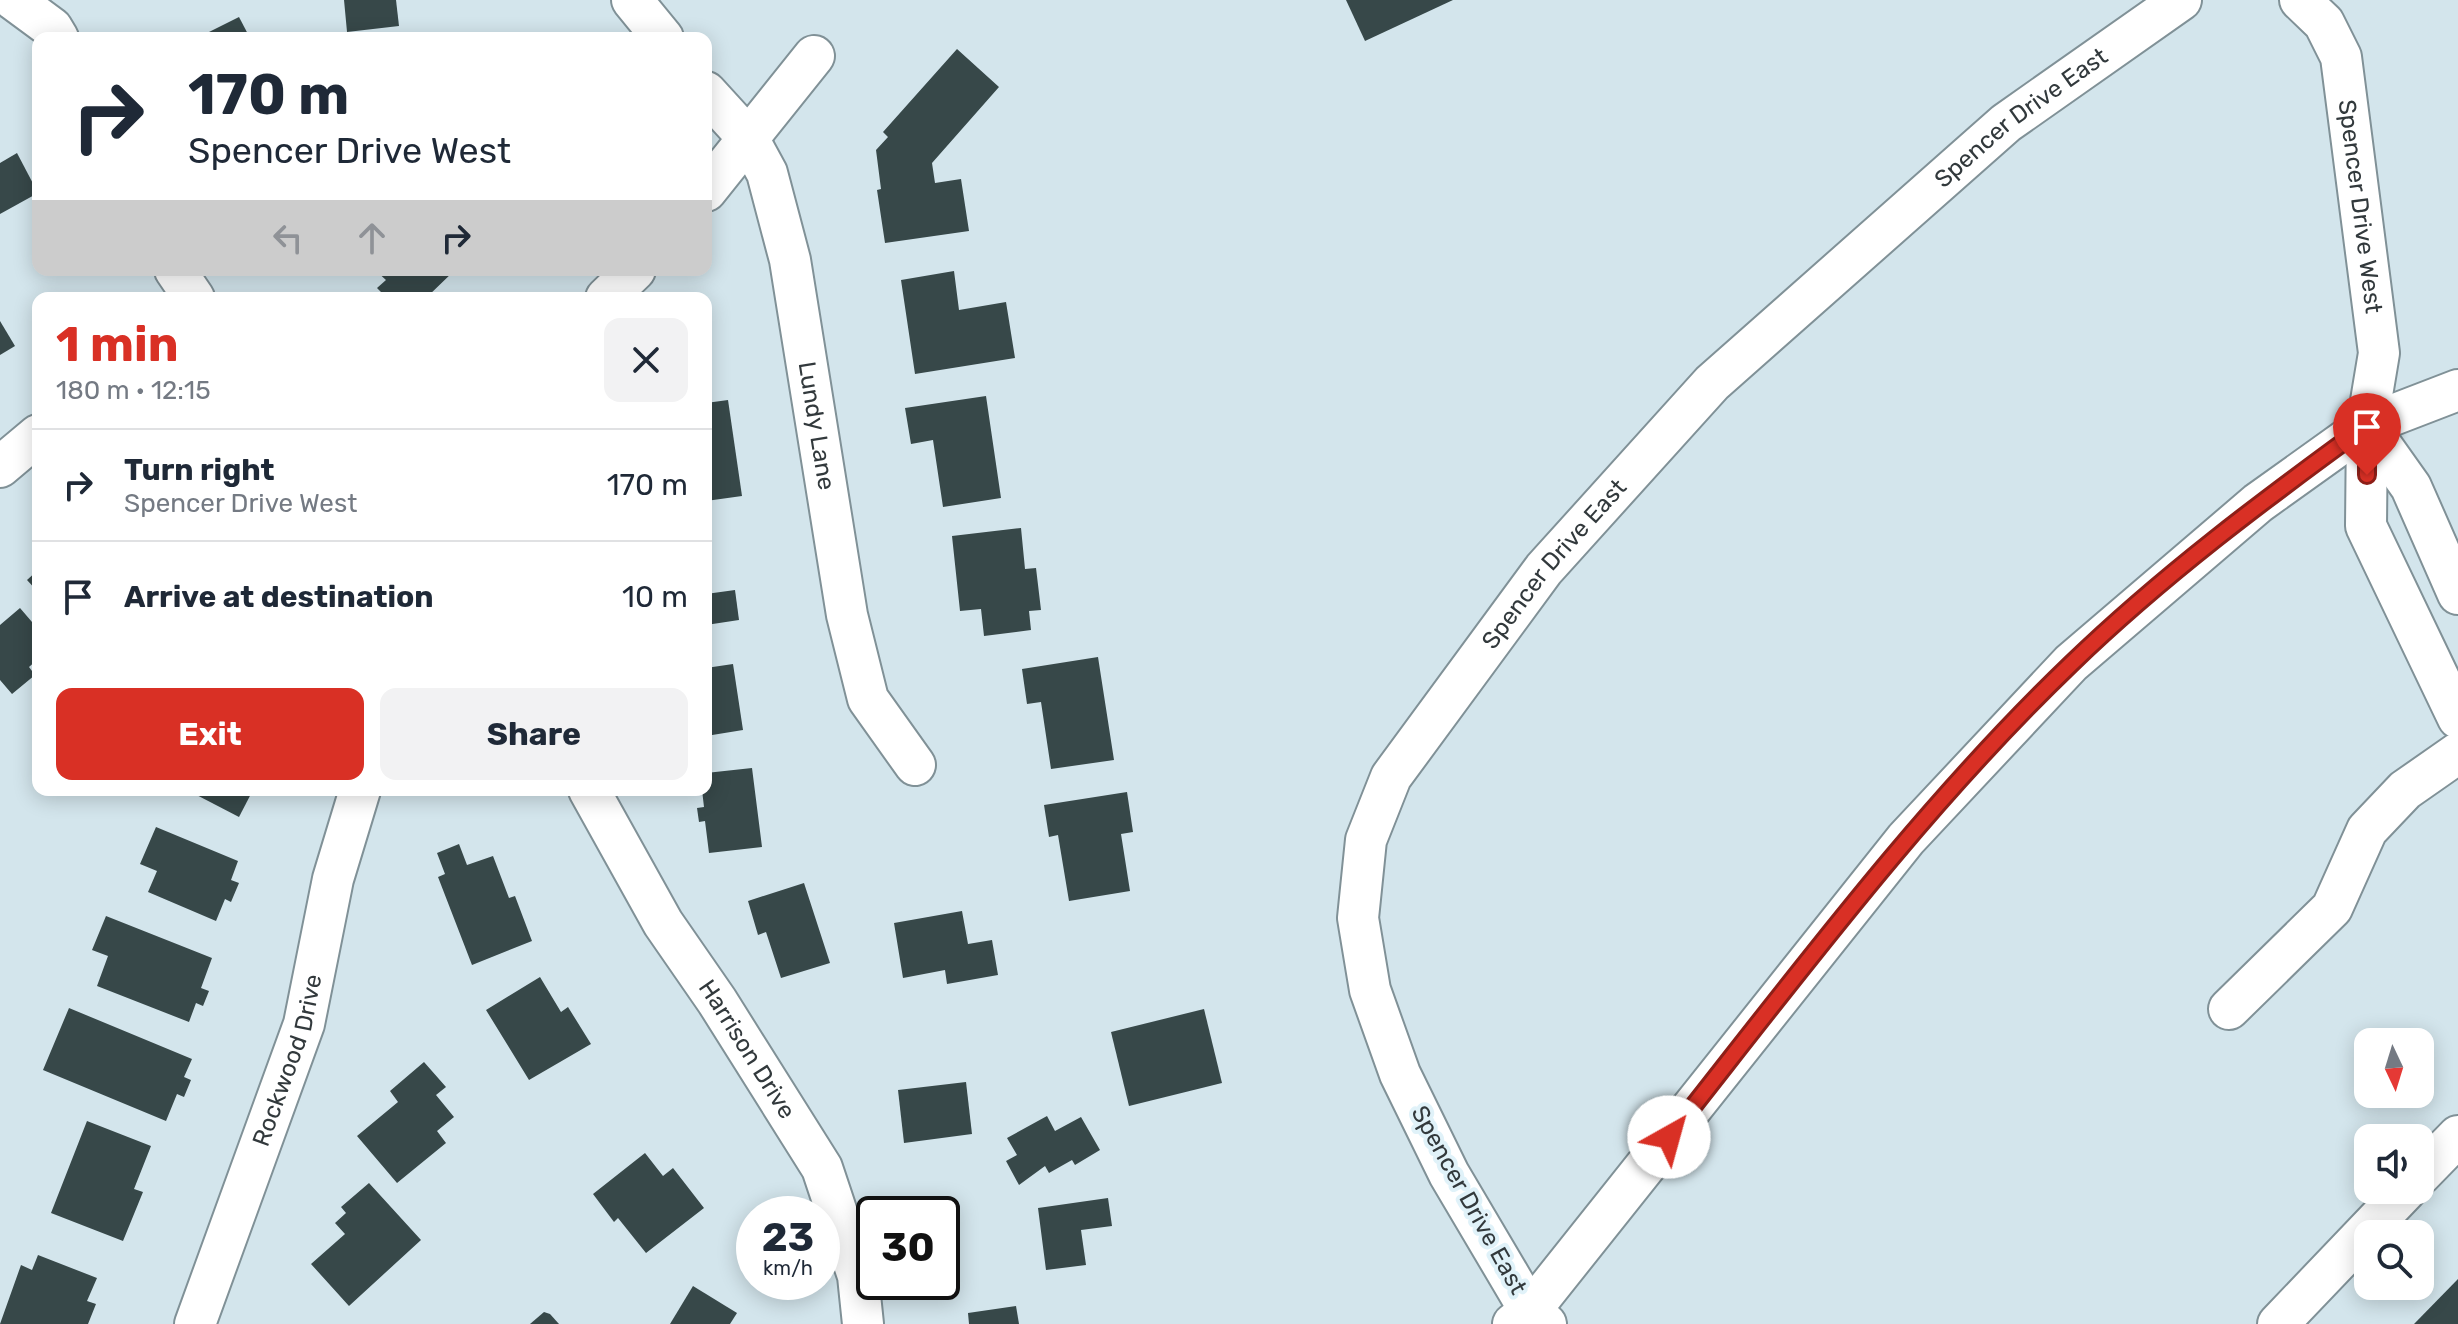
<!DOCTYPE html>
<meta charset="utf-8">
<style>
body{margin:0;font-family:Rubik,sans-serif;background:#f2f2f3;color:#1f2937;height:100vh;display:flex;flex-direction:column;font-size:30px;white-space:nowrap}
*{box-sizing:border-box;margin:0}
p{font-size:26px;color:#747a83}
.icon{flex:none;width:44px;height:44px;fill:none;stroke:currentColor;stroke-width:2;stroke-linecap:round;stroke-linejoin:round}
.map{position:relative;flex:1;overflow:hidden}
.side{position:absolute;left:32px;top:292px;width:680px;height:504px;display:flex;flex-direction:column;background:#fff;border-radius:16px;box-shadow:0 4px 20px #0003}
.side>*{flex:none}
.top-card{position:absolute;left:32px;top:32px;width:680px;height:244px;border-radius:16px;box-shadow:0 4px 20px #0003;background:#fff;color:#1f2937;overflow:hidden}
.needle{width:52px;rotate:176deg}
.fabs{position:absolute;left:2354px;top:1028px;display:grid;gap:16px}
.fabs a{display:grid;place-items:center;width:80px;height:80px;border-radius:16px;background:#fff;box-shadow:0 4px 20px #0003;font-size:40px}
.speed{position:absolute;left:736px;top:1196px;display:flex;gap:16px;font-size:40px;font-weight:700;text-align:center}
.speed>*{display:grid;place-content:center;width:104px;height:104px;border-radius:50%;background:#fff;box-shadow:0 4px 20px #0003;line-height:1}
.speed small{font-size:20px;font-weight:400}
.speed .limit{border:4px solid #111;border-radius:12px;background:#fff;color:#111}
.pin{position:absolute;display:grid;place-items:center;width:68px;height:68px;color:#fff;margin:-82px -34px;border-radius:50% 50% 50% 0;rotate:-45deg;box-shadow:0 0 8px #0007}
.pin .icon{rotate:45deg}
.me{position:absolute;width:88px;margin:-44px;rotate:38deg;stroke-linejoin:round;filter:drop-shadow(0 0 6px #0008)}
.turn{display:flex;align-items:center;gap:28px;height:168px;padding:0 24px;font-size:36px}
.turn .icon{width:104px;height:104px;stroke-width:2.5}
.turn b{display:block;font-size:56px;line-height:68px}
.lanes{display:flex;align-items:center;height:76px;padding:0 24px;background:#0003;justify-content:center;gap:40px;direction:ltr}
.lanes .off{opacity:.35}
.round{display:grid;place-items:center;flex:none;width:84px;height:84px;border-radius:16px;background:#f2f2f3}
.summary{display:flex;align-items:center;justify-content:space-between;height:136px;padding:0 24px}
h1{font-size:48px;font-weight:700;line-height:60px;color:#d93025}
.cta{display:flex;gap:16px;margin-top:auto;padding:16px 24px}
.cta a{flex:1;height:92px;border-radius:16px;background:#d93025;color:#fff;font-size:32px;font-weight:700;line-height:92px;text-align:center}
.cta a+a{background:#f2f2f3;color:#1f2937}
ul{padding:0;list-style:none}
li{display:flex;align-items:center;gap:24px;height:112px;padding:0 24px;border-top:2px solid #e0e1e3}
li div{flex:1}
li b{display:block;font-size:30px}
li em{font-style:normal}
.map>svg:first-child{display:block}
</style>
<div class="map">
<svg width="2458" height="1324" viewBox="0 0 2458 1324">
<rect width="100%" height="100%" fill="#d3e5ec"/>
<!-- building -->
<g fill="#374849">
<path d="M 344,0 L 396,0 L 399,26 L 347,32 Z"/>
<path d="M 1346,0 L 1453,0 L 1365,41 Z"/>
<path d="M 239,17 L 250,38 L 207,38 L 205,34 Z"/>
<path d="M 957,49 L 999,87 L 932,163 L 935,183 L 961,179 L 969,231 L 885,243 L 877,190 L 881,189 L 876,150 L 888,137 L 883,132 Z"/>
<path d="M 17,153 L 38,193 L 0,214 L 0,163 Z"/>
<path d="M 375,270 L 455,270 L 426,298 L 403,298 L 398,293 L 387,298 L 377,288 L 386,280 Z"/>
<path d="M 954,271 L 959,310 L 1006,302 L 1015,358 L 915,374 L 901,280 Z"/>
<path d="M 0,321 L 15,346 L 0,355 Z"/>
<path d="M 986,396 L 1001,498 L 943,507 L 933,440 L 911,444 L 905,408 Z"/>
<path d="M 728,400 L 742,496 L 706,501 L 706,403 Z"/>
<path d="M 1021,528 L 1025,569 L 1036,568 L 1041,610 L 1029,611 L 1031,630 L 984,636 L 981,609 L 960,611 L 952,536 Z"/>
<path d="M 38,570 L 38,592 L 27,580 Z"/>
<path d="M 735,590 L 739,620 L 706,625 L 706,594 Z"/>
<path d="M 20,608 L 38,629 L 38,659 L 29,667 L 35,675 L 12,694 L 0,680 L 0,625 Z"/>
<path d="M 1098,657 L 1114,760 L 1051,769 L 1041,702 L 1027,704 L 1022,669 Z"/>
<path d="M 733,664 L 743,730 L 706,736 L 706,668 Z"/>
<path d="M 752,768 L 762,847 L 709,853 L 705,821 L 699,822 L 697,808 L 704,807 L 702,790 L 706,790 L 706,773 Z"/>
<path d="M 187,790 L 253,790 L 239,817 Z"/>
<path d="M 1127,792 L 1133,832 L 1121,834 L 1130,891 L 1069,901 L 1058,835 L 1049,837 L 1044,805 Z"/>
<path d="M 156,827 L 238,861 L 231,880 L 239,883 L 231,902 L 225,899 L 216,921 L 148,892 L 157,871 L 140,864 Z"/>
<path d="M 459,844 L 467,865 L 493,856 L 509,898 L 515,896 L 532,941 L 472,965 L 438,877 L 445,874 L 437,853 Z"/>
<path d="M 804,883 L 830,963 L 781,978 L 766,932 L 758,935 L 748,901 Z"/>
<path d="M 962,911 L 968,944 L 992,940 L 998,975 L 947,984 L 945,970 L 903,978 L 894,923 Z"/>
<path d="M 106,916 L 212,958 L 201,988 L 209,991 L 203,1006 L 196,1003 L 189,1022 L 97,986 L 108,956 L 92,950 Z"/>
<path d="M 540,977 L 561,1012 L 568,1007 L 591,1044 L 529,1080 L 486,1010 Z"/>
<path d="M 69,1008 L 192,1059 L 184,1077 L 191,1080 L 184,1097 L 177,1094 L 166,1121 L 43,1070 Z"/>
<path d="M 1204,1009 L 1222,1083 L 1129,1106 L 1111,1032 Z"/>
<path d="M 424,1062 L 446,1087 L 436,1095 L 454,1117 L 437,1131 L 446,1143 L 397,1183 L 357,1136 L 398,1102 L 390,1091 Z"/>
<path d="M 966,1082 L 972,1134 L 904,1143 L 898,1090 Z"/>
<path d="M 1047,1116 L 1055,1131 L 1081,1117 L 1100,1150 L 1075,1165 L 1072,1160 L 1049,1173 L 1045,1166 L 1019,1185 L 1006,1161 L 1017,1155 L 1007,1138 Z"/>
<path d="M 87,1121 L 151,1146 L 134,1189 L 143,1192 L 123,1241 L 51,1213 Z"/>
<path d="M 645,1153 L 663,1176 L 673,1168 L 704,1208 L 646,1253 L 618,1218 L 614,1222 L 593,1194 Z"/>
<path d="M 369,1183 L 421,1240 L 349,1306 L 311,1264 L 345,1234 L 335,1223 L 346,1213 L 341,1207 Z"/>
<path d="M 1108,1198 L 1112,1226 L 1081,1230 L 1086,1265 L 1046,1270 L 1038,1208 Z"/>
<path d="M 38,1255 L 97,1278 L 87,1301 L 96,1304 L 88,1324 L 0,1324 L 21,1265 L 32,1270 Z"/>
<path d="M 2458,1279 L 2458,1324 L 2414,1324 Z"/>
<path d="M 693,1286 L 737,1313 L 730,1324 L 670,1324 Z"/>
<path d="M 1016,1306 L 1019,1324 L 969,1324 L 968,1313 Z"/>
<path d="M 544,1312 L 550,1314 L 559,1324 L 530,1324 Z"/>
</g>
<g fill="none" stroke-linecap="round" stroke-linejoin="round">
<!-- minor casing -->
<g stroke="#809197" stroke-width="44">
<g id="minor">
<path d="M 14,0 L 52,28 L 58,38"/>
<path d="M 632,0 L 663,38"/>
<path id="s1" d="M 2300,0 L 2324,23 L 2341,57 L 2379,353 L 2367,425 L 2366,526 L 2458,718"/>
<path id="s2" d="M 706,92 L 748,138 L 767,173 L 790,260 L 847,615 L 868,699 L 915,765"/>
<path d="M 706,191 L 814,56"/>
<path d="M 175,270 L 194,298"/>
<path d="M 606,298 L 635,270"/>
<path d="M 2367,425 L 2411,487 L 2458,594"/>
<path d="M 0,467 L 38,435"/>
<path id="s3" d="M 589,790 L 663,923 L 717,1001 L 822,1168 L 858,1276 L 863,1324"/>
<path d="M 2229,1009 L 2332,908 L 2367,830 L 2405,790 L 2458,753"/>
<path d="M 2420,1175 L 2458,1136"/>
<path id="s4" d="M 195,1324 L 304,1024 L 333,879 L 360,790"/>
<path d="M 1513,1324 L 1530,1311 L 1906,839 L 2071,663 L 2258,503 L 2367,425 L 2458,390"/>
<path id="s5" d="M 1546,1324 L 1530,1311 L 1449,1174 L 1400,1074 L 1370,990 L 1358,918 L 1366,840 L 1391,777 L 1544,569 L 1712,383 L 2006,123 L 2181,0"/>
<path d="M 2278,1324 L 2406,1190"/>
</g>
</g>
<!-- minor -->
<use href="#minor" stroke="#fff" stroke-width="40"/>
</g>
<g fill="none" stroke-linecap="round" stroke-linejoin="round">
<!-- route casing -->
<g stroke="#8d1f18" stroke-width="20">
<path id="route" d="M 1669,1137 C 1797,975 1922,807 2071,664 C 2162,576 2265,499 2367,425 L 2367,475"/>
</g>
<!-- route -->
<use href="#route" stroke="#d93025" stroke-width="14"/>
</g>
<g text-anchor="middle" stroke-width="8" stroke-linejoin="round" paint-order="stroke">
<!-- street labels -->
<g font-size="24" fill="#32393c" stroke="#e0f2f9">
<text dy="8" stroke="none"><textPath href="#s5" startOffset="1516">Spencer Drive East</textPath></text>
<text dy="8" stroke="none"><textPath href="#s1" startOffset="222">Spencer Drive West</textPath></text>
<text dy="8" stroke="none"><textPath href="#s2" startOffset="360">Lundy Lane</textPath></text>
<text dy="8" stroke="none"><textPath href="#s5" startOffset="868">Spencer Drive East</textPath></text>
<text dy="8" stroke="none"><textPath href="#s3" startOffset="304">Harrison Drive</textPath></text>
<text dy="8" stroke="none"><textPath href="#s4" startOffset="280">Rockwood Drive</textPath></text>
<text transform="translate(1469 1200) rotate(61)" y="8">Spencer Drive East</text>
</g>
</g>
</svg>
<div class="fabs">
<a><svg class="needle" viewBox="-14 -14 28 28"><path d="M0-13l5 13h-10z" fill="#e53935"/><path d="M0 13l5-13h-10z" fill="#747a83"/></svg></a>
<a><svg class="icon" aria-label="sound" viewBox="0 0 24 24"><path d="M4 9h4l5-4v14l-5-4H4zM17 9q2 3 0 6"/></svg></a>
<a><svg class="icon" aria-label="search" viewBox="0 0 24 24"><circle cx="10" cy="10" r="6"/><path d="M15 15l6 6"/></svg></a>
</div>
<div class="speed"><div>23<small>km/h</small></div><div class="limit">30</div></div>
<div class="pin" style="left:2367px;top:475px;background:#d93025"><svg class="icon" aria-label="arrive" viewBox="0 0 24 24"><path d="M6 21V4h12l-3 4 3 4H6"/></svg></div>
<svg class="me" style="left:1669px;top:1137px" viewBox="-20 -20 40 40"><circle r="19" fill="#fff"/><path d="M0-13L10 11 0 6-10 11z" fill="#d93025"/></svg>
<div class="top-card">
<div class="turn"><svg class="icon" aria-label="right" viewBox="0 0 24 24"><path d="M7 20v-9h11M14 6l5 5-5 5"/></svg><div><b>170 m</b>Spencer Drive West</div></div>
<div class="lanes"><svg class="icon off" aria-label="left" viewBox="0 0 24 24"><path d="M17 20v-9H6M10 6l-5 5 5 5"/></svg><svg class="icon off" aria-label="ahead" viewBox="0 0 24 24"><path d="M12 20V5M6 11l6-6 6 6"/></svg><svg class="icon" aria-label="right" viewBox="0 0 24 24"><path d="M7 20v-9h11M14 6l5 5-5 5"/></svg></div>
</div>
<section class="side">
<div class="summary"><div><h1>1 min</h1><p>180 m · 12:15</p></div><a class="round"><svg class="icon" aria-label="close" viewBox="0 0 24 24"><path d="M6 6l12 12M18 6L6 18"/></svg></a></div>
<ul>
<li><svg class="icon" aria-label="right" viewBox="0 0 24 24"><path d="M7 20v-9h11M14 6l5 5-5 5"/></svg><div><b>Turn right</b><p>Spencer Drive West</p></div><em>170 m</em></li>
<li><svg class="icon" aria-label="arrive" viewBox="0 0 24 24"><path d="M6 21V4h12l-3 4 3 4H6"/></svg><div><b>Arrive at destination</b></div><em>10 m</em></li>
</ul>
<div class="cta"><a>Exit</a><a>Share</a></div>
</section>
</div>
